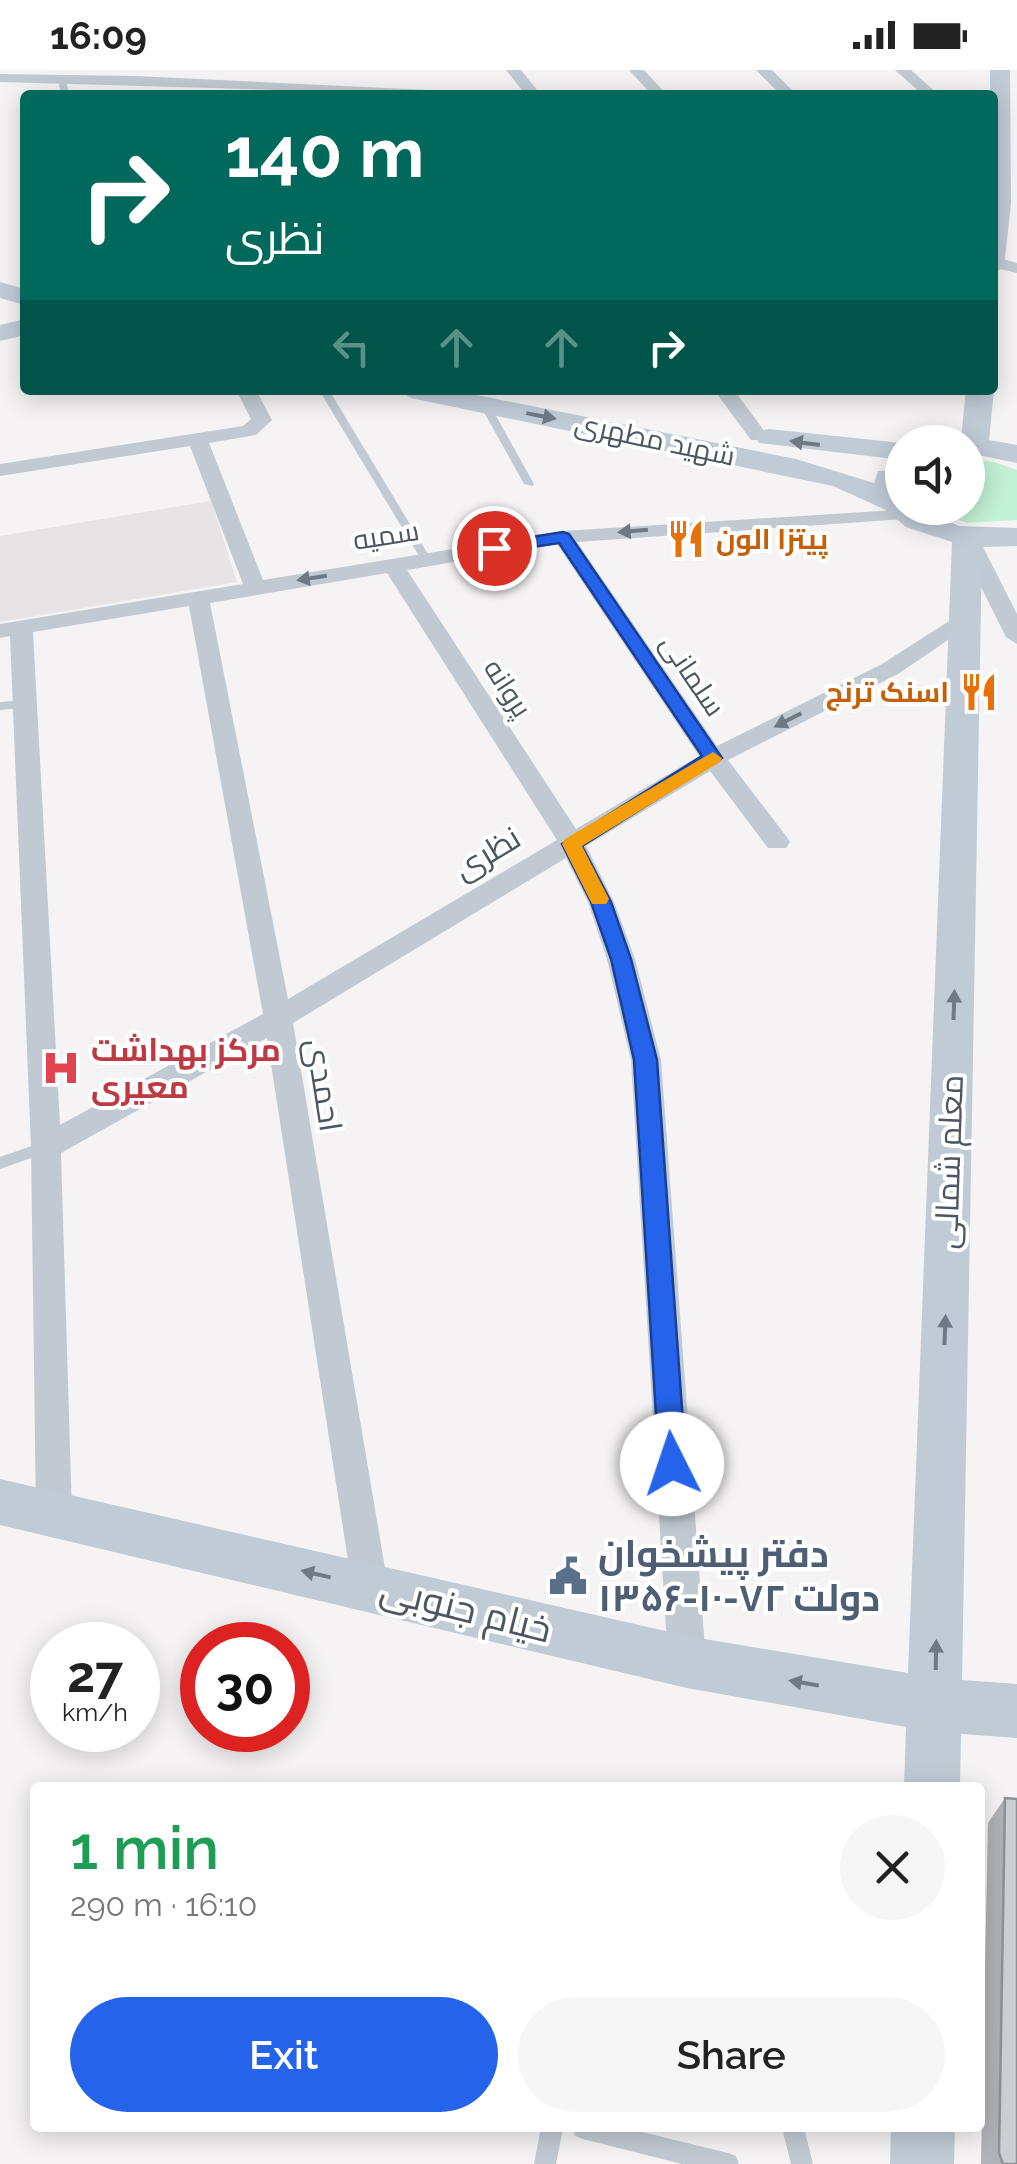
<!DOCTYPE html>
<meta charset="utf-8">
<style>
body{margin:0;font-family:Raleway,Cairo,sans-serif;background:#f6f6f6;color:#222;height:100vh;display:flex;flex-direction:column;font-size:38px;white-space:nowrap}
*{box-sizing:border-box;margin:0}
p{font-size:32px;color:#767676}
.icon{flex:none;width:55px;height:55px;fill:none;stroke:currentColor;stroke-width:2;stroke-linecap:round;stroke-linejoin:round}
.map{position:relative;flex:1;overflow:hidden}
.details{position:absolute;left:30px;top:1712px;width:955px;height:350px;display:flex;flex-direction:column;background:#fff;border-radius:10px;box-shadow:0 5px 25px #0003}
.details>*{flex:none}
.hud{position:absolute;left:20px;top:20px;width:978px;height:305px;border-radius:10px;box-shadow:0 5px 25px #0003;background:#00695c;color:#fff;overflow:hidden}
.tools{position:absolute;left:885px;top:355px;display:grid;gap:20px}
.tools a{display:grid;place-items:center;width:100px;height:100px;border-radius:50%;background:#fff;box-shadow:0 5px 25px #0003;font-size:50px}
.speed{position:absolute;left:30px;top:1552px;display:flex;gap:20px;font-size:50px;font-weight:700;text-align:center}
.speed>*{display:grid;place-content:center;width:130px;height:130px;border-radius:50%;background:#fff;box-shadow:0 5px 25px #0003;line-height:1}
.speed small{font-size:25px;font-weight:400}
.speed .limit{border:15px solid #d22;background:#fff;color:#111}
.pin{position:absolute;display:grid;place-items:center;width:85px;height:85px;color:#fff;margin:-42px;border:5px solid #fff;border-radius:50%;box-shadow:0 2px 10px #0007}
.me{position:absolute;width:110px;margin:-55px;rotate:356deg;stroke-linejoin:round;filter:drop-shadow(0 0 8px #0008)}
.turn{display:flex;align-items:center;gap:35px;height:210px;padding:0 40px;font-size:45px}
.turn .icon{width:130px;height:130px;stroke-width:2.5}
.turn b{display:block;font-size:70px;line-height:85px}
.lanes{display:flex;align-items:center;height:95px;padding:0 40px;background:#0003;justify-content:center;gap:50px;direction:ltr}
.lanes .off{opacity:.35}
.round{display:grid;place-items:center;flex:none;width:105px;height:105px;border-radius:52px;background:#f6f6f6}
.headline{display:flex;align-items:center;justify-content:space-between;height:170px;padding:0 40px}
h1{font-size:60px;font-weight:600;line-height:75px;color:#1e9e55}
.action{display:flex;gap:20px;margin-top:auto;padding:20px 40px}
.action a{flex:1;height:115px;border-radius:60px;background:#2563eb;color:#fff;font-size:40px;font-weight:600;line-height:115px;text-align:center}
.action a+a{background:#f6f6f6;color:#222}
.status{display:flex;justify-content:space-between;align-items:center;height:70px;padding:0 50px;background:#fff;direction:ltr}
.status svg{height:28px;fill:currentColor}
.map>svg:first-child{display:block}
</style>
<div class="status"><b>16:09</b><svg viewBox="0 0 49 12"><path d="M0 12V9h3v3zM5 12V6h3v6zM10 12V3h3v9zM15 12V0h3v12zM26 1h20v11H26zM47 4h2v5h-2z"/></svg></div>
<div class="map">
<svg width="1017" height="2094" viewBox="0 0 1017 2094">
<rect width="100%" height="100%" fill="#f5f3f3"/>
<!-- education -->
<path fill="#e6e4e5" d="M 211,431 L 237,512 L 0,552 L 0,466 Z"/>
<!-- green -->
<path fill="#c3f1d5" d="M 968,389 L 994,392 L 1017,400 L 1017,450 L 967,453 L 928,438 L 968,438 Z"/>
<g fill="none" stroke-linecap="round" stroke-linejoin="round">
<!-- lane -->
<g fill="#c1cad2" fill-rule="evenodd">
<path d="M 62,7 L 66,9 L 69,25 L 61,25 L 58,9 Z"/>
<path d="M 319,320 L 329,320 L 431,489 L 430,491 L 421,489 Z"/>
<path d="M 482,333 L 490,335 L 534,414 L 533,416 L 524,414 L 480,335 Z"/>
<path d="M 26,630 L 30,631 L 30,637 L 0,640 L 0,632 Z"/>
<path d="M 46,1071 L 51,1073 L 54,1077 L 51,1081 L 0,1099 L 0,1087 Z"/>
<path d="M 541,2058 L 563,2058 L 556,2094 L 534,2094 Z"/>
<path d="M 572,2058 L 626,2058 L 728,2083 L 736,2086 L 739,2094 L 682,2094 L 583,2069 L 575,2066 Z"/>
<path d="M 782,2058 L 804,2058 L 813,2094 L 791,2094 Z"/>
</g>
<!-- street -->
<g fill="#c1cad2" fill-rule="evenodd">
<path d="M 506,0 L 521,0 L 541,25 L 526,25 Z"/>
<path d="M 629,0 L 644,0 L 667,25 L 652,25 Z"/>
<path d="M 756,0 L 772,0 L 797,25 L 781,25 Z"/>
<path d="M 895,0 L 911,0 L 939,25 L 923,25 Z"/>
<path d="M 0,4 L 136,6 L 448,21 L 455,25 L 0,12 Z"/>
<path d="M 992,186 L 1017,193 L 1017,203 L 992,197 Z"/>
<path d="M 236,320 L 256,320 L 272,350 L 256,365 L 209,373 L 263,510 L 563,461 L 912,439 L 916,443 L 912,447 L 905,449 L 577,472 L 717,676 L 882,594 L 957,546 L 973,546 L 976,551 L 898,604 L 728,690 L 786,766 L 790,772 L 786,778 L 768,778 L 710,701 L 586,776 L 614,832 L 635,889 L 661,990 L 706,1592 L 700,1605 L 687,1610 L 674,1605 L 668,1592 L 631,990 L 607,889 L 588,832 L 566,788 L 293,953 L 388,1516 L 383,1528 L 370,1533 L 357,1528 L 352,1516 L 267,968 L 61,1083 L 72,1444 L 67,1456 L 54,1460 L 41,1456 L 36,1444 L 31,1077 L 10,566 L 0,568 L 0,554 L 243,514 L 190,376 L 0,406 L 0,394 L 243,356 L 251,349 ZM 557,474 L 699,686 L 576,759 L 407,500 ZM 387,503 L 557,770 L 288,929 L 210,533 ZM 189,536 L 263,944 L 60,1055 L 33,562 Z"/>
<path d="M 714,320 L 734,320 L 768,366 L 765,370 L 751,370 Z"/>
<path d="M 967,461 L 978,467 L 1017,544 L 1017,574 L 1006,567 L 956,467 Z"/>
</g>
<!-- secondary -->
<g fill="#c1cbd6" fill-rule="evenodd">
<path d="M 990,0 L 1010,0 L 1011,133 L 1004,197 L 992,204 Z"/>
<path d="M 0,212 L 25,219 L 25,235 L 0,228 Z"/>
<path d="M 25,249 L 25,265 L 0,271 L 0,255 Z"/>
<path d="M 992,318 L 994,320 L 989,370 L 1017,375 L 1017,393 L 968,383 L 968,372 L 955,372 L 961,368 L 966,320 Z"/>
<path d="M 397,320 L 452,320 L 796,389 L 874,413 L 878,401 L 898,401 L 902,407 L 902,438 L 918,438 L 959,456 L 1017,458 L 1017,476 L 982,477 L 962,1610 L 1017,1614 L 1017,1668 L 961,1664 L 960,1718 L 904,1718 L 906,1657 L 687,1618 L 0,1455 L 0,1409 L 687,1566 L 908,1603 L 952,472 L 906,457 L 886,440 L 833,416 L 411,328 Z"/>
<path d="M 769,359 L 902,373 L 902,390 L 759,373 L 755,367 L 759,361 Z"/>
<path d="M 891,2058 L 955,2058 L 954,2094 L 890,2094 Z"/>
</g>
</g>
<!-- wall -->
<path fill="#b0b2b7" d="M 1005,1728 L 1017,2094 L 981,2094 L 988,1753 Z"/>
<!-- building -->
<path fill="#cdcfd5" stroke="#909195" stroke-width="2.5" d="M 1005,1728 L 1017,1729 L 1017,2094 L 1003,2094 L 999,2083 Z"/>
<!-- one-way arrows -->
<defs><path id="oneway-solid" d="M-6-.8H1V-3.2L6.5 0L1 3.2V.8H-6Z" transform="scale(2.5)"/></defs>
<g fill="#6e7984">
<use href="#oneway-solid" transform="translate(541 346) rotate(11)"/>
<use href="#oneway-solid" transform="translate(805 373) rotate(-172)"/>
<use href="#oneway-solid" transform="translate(954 935) rotate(-88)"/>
<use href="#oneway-solid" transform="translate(945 1260) rotate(-88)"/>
<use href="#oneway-solid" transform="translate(316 1504) rotate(-167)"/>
<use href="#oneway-solid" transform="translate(936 1585) rotate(-89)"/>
<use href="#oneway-solid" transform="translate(804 1613) rotate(-170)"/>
</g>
<g fill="#6e7983">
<use href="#oneway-solid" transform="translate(633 461) rotate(175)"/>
<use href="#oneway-solid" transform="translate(312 508) rotate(171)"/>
<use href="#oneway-solid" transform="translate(788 650) rotate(153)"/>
</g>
<!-- route -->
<path fill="#2563eb" stroke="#184099" stroke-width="2.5" d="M 563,462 L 569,464 L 722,688 L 582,776 L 611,832 L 631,889 L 657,990 L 686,1394 L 682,1403 L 672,1406 L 663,1403 L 659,1394 L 634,990 L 611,889 L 591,832 L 562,774 L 702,686 L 559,473 L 494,483 L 486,478 L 494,473 Z"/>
<!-- slow -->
<path fill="#f59e0b" d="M 713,682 L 722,688 L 720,692 L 582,776 L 609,829 L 606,834 L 592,834 L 562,774 L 565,769 Z"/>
<!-- icons -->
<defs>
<g id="restaurant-bare" transform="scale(3)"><path d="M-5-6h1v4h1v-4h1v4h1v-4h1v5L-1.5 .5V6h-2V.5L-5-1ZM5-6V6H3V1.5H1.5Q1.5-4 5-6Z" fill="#e8710a" stroke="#fff" stroke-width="2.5" paint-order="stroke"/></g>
<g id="hospital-bare" transform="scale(3)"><path d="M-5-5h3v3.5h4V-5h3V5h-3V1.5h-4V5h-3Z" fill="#e0444e" stroke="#fff" stroke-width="2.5" paint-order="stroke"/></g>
<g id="civic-bare" transform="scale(3)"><path d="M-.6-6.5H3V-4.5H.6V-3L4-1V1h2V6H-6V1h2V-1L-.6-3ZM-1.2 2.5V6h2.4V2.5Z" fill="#5c6f8a" stroke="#fff" stroke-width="2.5" paint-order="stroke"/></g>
</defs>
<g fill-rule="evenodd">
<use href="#restaurant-bare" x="686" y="469"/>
<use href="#restaurant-bare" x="979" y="622"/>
<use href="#hospital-bare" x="61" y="998"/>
<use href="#civic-bare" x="568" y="1506"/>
</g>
<g text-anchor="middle" stroke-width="8" stroke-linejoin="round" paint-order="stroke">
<!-- far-street labels -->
<g font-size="28" fill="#4a5661" stroke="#fff">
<text transform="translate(655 369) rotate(12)" y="10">شهید مطهری</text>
<text transform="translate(386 465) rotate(-9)" y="10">سمیه</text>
<text transform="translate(693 605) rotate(56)" y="10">سلمانی</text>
<text transform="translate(508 618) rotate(57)" y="10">پروانه</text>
</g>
<!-- far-food labels -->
<g font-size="28" font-weight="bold" fill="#c56008" stroke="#fff" text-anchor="start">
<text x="716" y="479">پیتزا الون</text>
<text x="949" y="632" text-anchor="end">اسنک ترنج</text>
</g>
<!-- street labels -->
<g font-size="32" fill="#4a5661" stroke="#fff">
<text transform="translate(487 783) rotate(-31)" y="11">نظری</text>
<text transform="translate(324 1015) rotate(81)" y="11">احمدی</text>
<text transform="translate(949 1092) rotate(-88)" y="11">معلم شمالی</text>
</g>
<!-- health labels -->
<g font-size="32" font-weight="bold" fill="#be3a42" stroke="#fff" text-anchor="start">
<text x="91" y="991">مرکز بهداشت<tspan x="91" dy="37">معیری</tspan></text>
</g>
<!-- near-service labels -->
<g font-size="38" font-weight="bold" fill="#4e5e75" stroke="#fff" text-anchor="start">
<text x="598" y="1497">دفتر پیشخوان<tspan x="598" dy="44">دولت ۷۲-۱۰-۱۳۵۶</tspan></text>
</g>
<!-- near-street labels -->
<g font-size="38" fill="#4a5661" stroke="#fff">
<text transform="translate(466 1539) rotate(14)" y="13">خیام جنوبی</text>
</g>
</g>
</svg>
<div class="tools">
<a><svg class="icon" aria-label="sound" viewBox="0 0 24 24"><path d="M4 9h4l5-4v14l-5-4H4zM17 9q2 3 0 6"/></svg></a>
</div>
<div class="speed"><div>27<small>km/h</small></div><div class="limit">30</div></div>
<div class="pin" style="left:494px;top:478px;background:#d93025"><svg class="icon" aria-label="arrive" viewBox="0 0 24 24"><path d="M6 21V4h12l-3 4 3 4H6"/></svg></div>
<svg class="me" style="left:672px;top:1394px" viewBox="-20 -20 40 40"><circle r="19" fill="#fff"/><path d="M0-13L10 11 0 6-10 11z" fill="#2563eb"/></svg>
<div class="hud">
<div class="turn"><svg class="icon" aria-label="right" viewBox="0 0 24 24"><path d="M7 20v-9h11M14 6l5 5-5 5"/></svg><div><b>140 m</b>نظری</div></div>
<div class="lanes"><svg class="icon off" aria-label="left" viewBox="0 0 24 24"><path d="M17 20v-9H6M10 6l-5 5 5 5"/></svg><svg class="icon off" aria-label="ahead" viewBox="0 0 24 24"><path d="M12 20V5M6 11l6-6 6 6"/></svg><svg class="icon off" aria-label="ahead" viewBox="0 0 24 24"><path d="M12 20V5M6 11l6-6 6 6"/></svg><svg class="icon" aria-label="right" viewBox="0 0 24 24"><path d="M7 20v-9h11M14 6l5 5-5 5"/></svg></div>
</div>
<section class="details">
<div class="headline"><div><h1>1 min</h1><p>290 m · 16:10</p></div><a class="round"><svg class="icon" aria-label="close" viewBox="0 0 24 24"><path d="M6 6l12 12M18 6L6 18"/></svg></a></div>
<div class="action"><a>Exit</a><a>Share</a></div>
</section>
</div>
